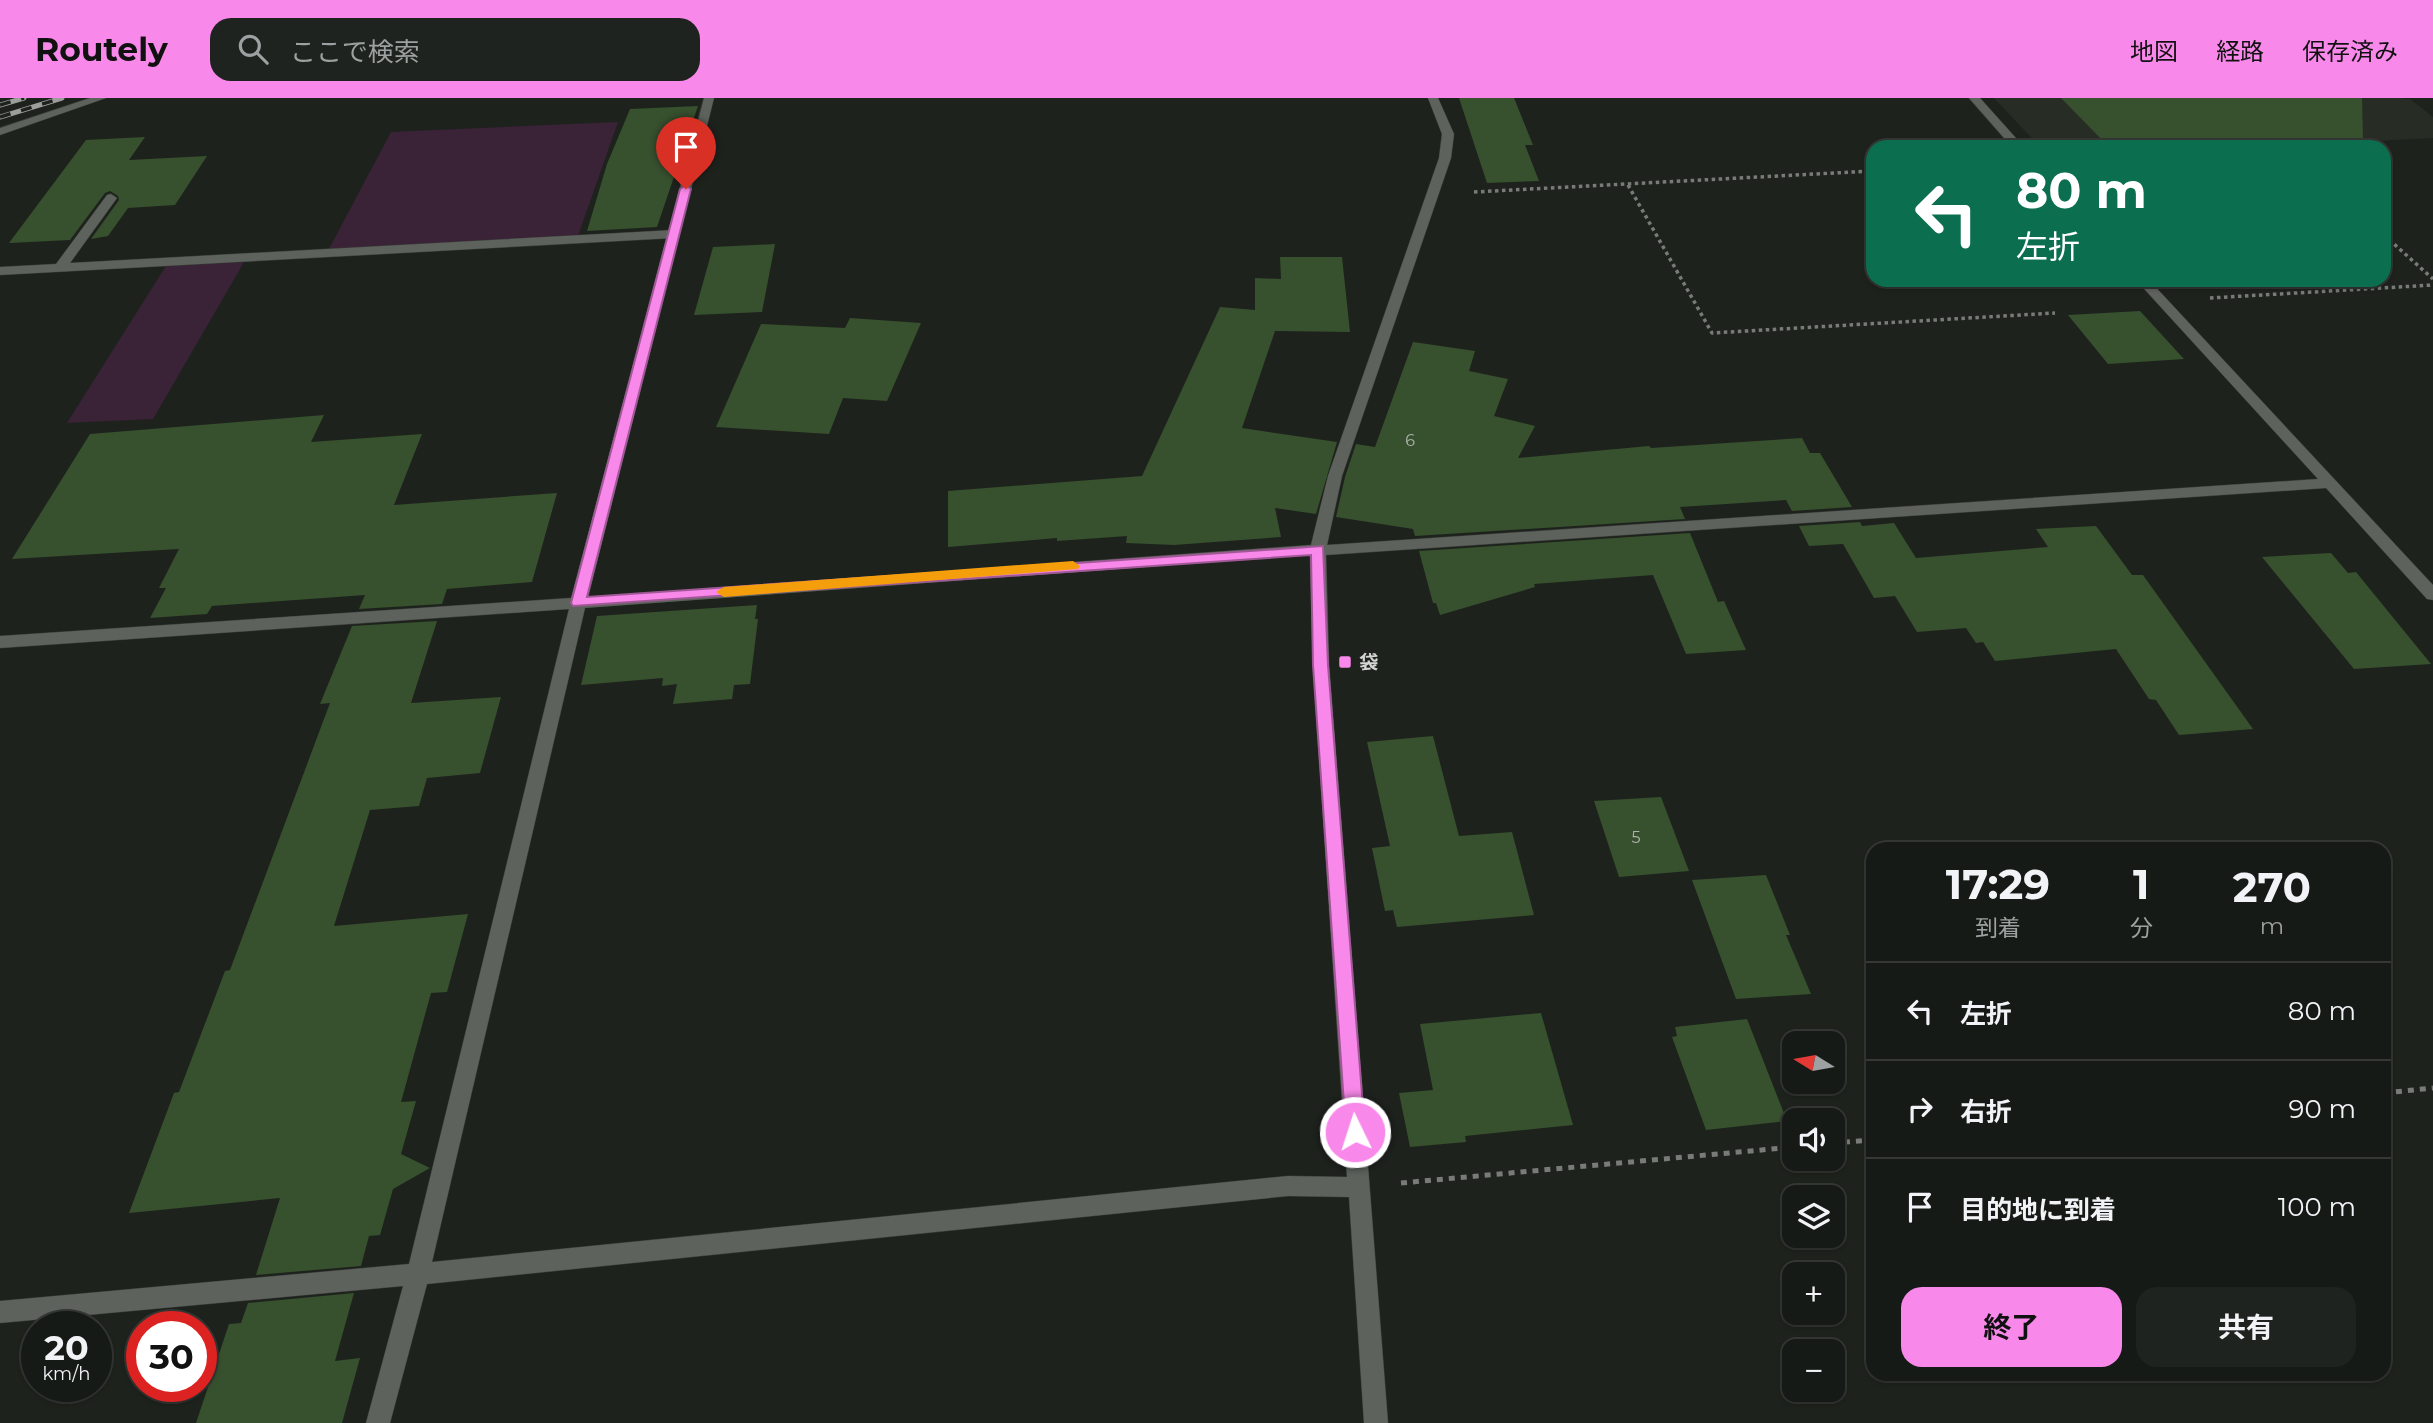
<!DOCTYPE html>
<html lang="ja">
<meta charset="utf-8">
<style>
body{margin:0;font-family:Montserrat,"Noto Sans JP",sans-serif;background:#1f231f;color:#f1f3f6;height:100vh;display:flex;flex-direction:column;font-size:26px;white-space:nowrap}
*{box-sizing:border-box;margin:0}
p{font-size:23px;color:#9ea1a1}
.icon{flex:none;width:38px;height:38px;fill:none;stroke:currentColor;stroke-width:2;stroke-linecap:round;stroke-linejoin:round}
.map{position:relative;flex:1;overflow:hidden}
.drawer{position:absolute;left:1866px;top:744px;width:525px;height:539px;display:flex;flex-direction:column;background:#161a16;border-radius:21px;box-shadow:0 2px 5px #0004,0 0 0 2px #353835}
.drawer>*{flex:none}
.guide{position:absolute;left:1866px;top:42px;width:525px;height:147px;border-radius:21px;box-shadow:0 2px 5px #0004,0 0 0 2px #353835;background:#0b6e4f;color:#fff;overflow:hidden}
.needle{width:46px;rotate:281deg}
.controls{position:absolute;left:1782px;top:933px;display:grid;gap:14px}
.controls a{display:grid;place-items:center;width:63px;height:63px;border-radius:14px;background:#161a16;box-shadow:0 2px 5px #0004,0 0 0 2px #353835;font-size:35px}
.speed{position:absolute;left:21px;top:1213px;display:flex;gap:14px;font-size:35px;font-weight:700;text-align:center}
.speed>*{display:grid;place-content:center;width:91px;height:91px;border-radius:50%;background:#161a16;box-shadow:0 2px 5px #0004,0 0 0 2px #353835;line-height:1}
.speed small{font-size:18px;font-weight:400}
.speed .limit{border:10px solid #d22;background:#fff;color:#111}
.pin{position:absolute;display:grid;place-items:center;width:60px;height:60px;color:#fff;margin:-72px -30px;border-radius:50% 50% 50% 0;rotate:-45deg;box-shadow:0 0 7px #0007}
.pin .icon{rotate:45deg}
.me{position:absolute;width:77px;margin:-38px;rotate:356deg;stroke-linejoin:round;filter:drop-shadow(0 0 5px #0008)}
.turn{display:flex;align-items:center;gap:24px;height:147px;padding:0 35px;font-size:32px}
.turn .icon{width:91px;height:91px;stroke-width:2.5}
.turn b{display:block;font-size:49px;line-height:60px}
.eta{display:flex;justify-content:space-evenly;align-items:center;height:119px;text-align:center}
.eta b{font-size:42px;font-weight:700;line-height:49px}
.primary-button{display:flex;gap:14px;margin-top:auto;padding:14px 35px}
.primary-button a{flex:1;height:80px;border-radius:21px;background:#f888e9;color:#111;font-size:28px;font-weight:700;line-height:80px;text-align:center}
.primary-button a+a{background:#1f231f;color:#f1f3f6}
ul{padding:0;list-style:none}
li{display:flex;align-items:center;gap:21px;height:98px;padding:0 35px;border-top:2px solid #353835}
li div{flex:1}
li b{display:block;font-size:26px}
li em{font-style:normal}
header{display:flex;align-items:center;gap:42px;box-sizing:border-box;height:98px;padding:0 35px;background:#f888e9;color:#111}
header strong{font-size:33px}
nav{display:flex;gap:38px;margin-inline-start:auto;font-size:24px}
.search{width:490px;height:63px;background:#1f231f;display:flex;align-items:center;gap:18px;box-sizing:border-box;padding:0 24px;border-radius:21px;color:#9ea1a1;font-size:26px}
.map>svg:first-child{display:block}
</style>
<header>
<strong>Routely</strong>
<div class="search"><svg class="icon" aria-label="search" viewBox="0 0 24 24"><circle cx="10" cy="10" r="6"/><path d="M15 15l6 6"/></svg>ここで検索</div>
<nav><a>地図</a><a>経路</a><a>保存済み</a></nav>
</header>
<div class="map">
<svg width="2433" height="1325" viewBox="0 0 2433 1325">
<rect width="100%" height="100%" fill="#1e221d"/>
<!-- built -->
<path fill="#272d25" d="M 1994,0 L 2402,0 L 2410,1 L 2433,19 L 2433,40 L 2257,49 L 2040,49 Z"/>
<!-- green -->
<g fill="#3a2237">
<path d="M 618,24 L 578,138 L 329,151 L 391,34 Z"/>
<path d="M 244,164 L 153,321 L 67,325 L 166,168 Z"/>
</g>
<!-- building -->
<g fill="#37502e">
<path d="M 1459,0 L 1514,0 L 1533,47 L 1525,47 L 1539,83 L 1487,85 Z"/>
<path d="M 2061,0 L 2362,0 L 2363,41 L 2200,49 L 2109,49 Z"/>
<path d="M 698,8 L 657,129 L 587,133 L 607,66 L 630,11 Z"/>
<path d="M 145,39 L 129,62 L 207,58 L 175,107 L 128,110 L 108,138 L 91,141 L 119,102 L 118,98 L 110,93 L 105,95 L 70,142 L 9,145 L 86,42 Z"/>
<path d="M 775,146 L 762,214 L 694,217 L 713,149 Z"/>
<path d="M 1280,159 L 1342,159 L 1350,234 L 1275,233 L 1242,330 L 1337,344 L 1316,416 L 1275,410 L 1281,439 L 1174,447 L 1126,445 L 1127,438 L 1057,443 L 1057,440 L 948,449 L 948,393 L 1142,378 L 1220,209 L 1255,212 L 1255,180 L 1281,181 Z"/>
<path d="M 2140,213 L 2184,261 L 2108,266 L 2068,217 Z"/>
<path d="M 850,220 L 921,225 L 887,303 L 843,300 L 829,336 L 716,329 L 761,226 L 845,230 Z"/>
<path d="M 1413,244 L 1475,253 L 1469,273 L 1508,281 L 1494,318 L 1535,328 L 1518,360 L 1649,348 L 1651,350 L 1802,340 L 1810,355 L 1820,355 L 1852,409 L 1792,413 L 1786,402 L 1680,409 L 1685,421 L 1415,438 L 1413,431 L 1336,419 L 1345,379 L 1356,346 L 1375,349 Z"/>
<path d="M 324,317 L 311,344 L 422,336 L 394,407 L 557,395 L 532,484 L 447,491 L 442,506 L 359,511 L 365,497 L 212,508 L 207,516 L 150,520 L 166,490 L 159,490 L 179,451 L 12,461 L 90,336 Z"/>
<path d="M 1860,424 L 1862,428 L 1894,425 L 1916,460 L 2048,449 L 2036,431 L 2096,428 L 2132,477 L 2143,477 L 2253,631 L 2179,637 L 2156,602 L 2149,601 L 2116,551 L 1995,563 L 1983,544 L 1976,545 L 1966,530 L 1917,534 L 1895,498 L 1874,500 L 1843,446 L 1809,448 L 1799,428 Z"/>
<path d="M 1690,435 L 1718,504 L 1724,503 L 1746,552 L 1686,556 L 1653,477 L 1534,486 L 1535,489 L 1440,517 L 1436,505 L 1433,505 L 1419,453 Z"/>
<path d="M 2331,455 L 2348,475 L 2356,474 L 2431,566 L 2354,571 L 2262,459 Z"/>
<path d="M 757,507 L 755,521 L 758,521 L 750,586 L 734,587 L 732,601 L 673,606 L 677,586 L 662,588 L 663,580 L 581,587 L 597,518 Z"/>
<path d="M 437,523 L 411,605 L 501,599 L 480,675 L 427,680 L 419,708 L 370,712 L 334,828 L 468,816 L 447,894 L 431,895 L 401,1004 L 416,1003 L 401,1056 L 430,1070 L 393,1091 L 380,1137 L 369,1138 L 361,1168 L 256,1177 L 280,1100 L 129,1115 L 174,995 L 179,994 L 225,873 L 230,872 L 330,605 L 320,606 L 352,528 Z"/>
<path d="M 1433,638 L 1459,738 L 1512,734 L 1534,817 L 1397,829 L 1393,812 L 1385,813 L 1372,750 L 1390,748 L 1367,644 Z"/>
<path d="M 1661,699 L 1689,773 L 1619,779 L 1594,703 Z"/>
<path d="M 1766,777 L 1790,837 L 1786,837 L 1811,896 L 1736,901 L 1692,782 Z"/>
<path d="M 1541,915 L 1573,1027 L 1465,1038 L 1466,1044 L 1410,1049 L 1399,995 L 1433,992 L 1420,926 Z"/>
<path d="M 1747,921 L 1787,1023 L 1706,1032 L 1672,939 L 1677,938 L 1675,929 Z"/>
<path d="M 354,1195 L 335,1263 L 360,1260 L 342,1325 L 196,1325 L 229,1226 L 241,1225 L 248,1205 Z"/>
</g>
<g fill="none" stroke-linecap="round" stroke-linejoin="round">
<!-- service casing -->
<g stroke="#393c38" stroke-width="1">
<path id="service" d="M 111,96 L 117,100 L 70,165 L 674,132 L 680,136 L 674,140 L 0,177 L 0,169 L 56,166 L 107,97 Z"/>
</g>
<!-- minor casing -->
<g stroke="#393c38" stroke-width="1">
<g id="minor">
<path d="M 90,0 L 106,0 L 0,37 L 0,30 Z"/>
<path d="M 704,0 L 714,0 L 588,499 L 1311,447 L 1328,378 L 1439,60 L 1442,36 L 1428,0 L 1438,0 L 1454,36 L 1451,60 L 1342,378 L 1327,447 L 2318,381 L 2136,182 L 2149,182 L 2433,487 L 2433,502 L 2427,501 L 2326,390 L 1326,457 L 1329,567 L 1388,1325 L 1364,1325 L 1349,1099 L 1288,1098 L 427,1186 L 390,1325 L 366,1325 L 403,1188 L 0,1225 L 0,1203 L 409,1166 L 569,511 L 0,550 L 0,538 L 571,500 ZM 1310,457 L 1313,567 L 1347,1079 L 1288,1078 L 432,1164 L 585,510 Z"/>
<path d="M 1969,0 L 1980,0 L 2024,49 L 2012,49 Z"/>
</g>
</g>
<!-- path-far1 -->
<g stroke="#787b77" stroke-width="3.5" stroke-dasharray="3.5 3.5" stroke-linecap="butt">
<path d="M 1628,87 L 1712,235 L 2055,215"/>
<path d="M 1474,94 L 1872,73"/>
<path d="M 2384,137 L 2433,181"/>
<path d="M 2210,200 L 2433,187"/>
</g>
<!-- path -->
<g stroke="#787b77" stroke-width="5" stroke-dasharray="6 6" stroke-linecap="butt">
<path d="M 2384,995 L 2433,990"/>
<path d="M 1832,1045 L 1872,1042"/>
<path d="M 1401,1085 L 1794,1049"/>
</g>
<!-- service -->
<use href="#service" fill="#5d625c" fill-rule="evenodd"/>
<!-- minor -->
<use href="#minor" fill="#5d625c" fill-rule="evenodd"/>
<!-- rail casing -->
<g stroke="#9c9e9b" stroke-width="5">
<g id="rail">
<path d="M 0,7 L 24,0"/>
<path d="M 0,19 L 62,0"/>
</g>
</g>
<!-- rail -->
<use href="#rail" stroke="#1e221d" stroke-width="3.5" stroke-dasharray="11" stroke-linecap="butt"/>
</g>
<!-- route -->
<path fill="#f888e9" stroke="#a15897" stroke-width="2" d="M 686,87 L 691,91 L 587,499 L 1323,448 L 1328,567 L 1365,1034 L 1362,1040 L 1355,1042 L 1349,1040 L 1346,1034 L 1313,567 L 1311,457 L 573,508 L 571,505 L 680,91 Z"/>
<!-- slow -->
<path fill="#f59e0b" d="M 1073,463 L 1080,468 L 1078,471 L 724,499 L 716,494 L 724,489 Z"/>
<!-- markers -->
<rect fill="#f888e9" stroke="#1e221d" stroke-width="2.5" x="1338" y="557" width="14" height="14" rx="3.5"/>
<g text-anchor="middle" stroke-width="7" stroke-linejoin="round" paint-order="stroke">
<!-- number labels -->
<g font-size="16" fill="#aeb5aa">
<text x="1410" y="348">6</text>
<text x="1636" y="745">5</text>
</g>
<!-- poi labels -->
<g font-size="19" font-weight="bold" fill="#d5d7d4" stroke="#1e221d" text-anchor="start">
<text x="1359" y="571">袋</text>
</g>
</g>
</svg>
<div class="controls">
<a><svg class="needle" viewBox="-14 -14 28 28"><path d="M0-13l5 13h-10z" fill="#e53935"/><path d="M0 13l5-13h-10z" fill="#9ea1a1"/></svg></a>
<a><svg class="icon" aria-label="sound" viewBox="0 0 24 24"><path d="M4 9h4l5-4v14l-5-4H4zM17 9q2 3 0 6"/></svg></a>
<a><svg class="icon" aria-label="layers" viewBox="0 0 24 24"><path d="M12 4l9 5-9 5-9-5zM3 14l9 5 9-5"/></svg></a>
<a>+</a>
<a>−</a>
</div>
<div class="speed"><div>20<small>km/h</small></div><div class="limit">30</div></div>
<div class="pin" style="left:686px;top:91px;background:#d93025"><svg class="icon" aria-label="arrive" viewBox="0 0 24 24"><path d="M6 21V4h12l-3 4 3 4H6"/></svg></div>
<svg class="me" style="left:1355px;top:1034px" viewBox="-20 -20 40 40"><circle r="17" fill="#f888e9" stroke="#fff" stroke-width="3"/><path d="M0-11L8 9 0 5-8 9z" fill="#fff"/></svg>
<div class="guide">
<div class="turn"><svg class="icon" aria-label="left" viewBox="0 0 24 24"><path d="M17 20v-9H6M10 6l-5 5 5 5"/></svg><div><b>80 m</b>左折</div></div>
</div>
<section class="drawer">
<div class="eta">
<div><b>17:29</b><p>到着</p></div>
<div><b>1</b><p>分</p></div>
<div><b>270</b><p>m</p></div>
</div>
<ul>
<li><svg class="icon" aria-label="left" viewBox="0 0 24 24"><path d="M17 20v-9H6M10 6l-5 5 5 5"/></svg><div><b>左折</b></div><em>80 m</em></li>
<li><svg class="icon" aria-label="right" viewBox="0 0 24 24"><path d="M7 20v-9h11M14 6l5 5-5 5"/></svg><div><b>右折</b></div><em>90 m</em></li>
<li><svg class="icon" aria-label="arrive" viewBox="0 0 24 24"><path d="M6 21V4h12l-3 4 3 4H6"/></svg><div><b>目的地に到着</b></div><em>100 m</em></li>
</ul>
<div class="primary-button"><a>終了</a><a>共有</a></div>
</section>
</div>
